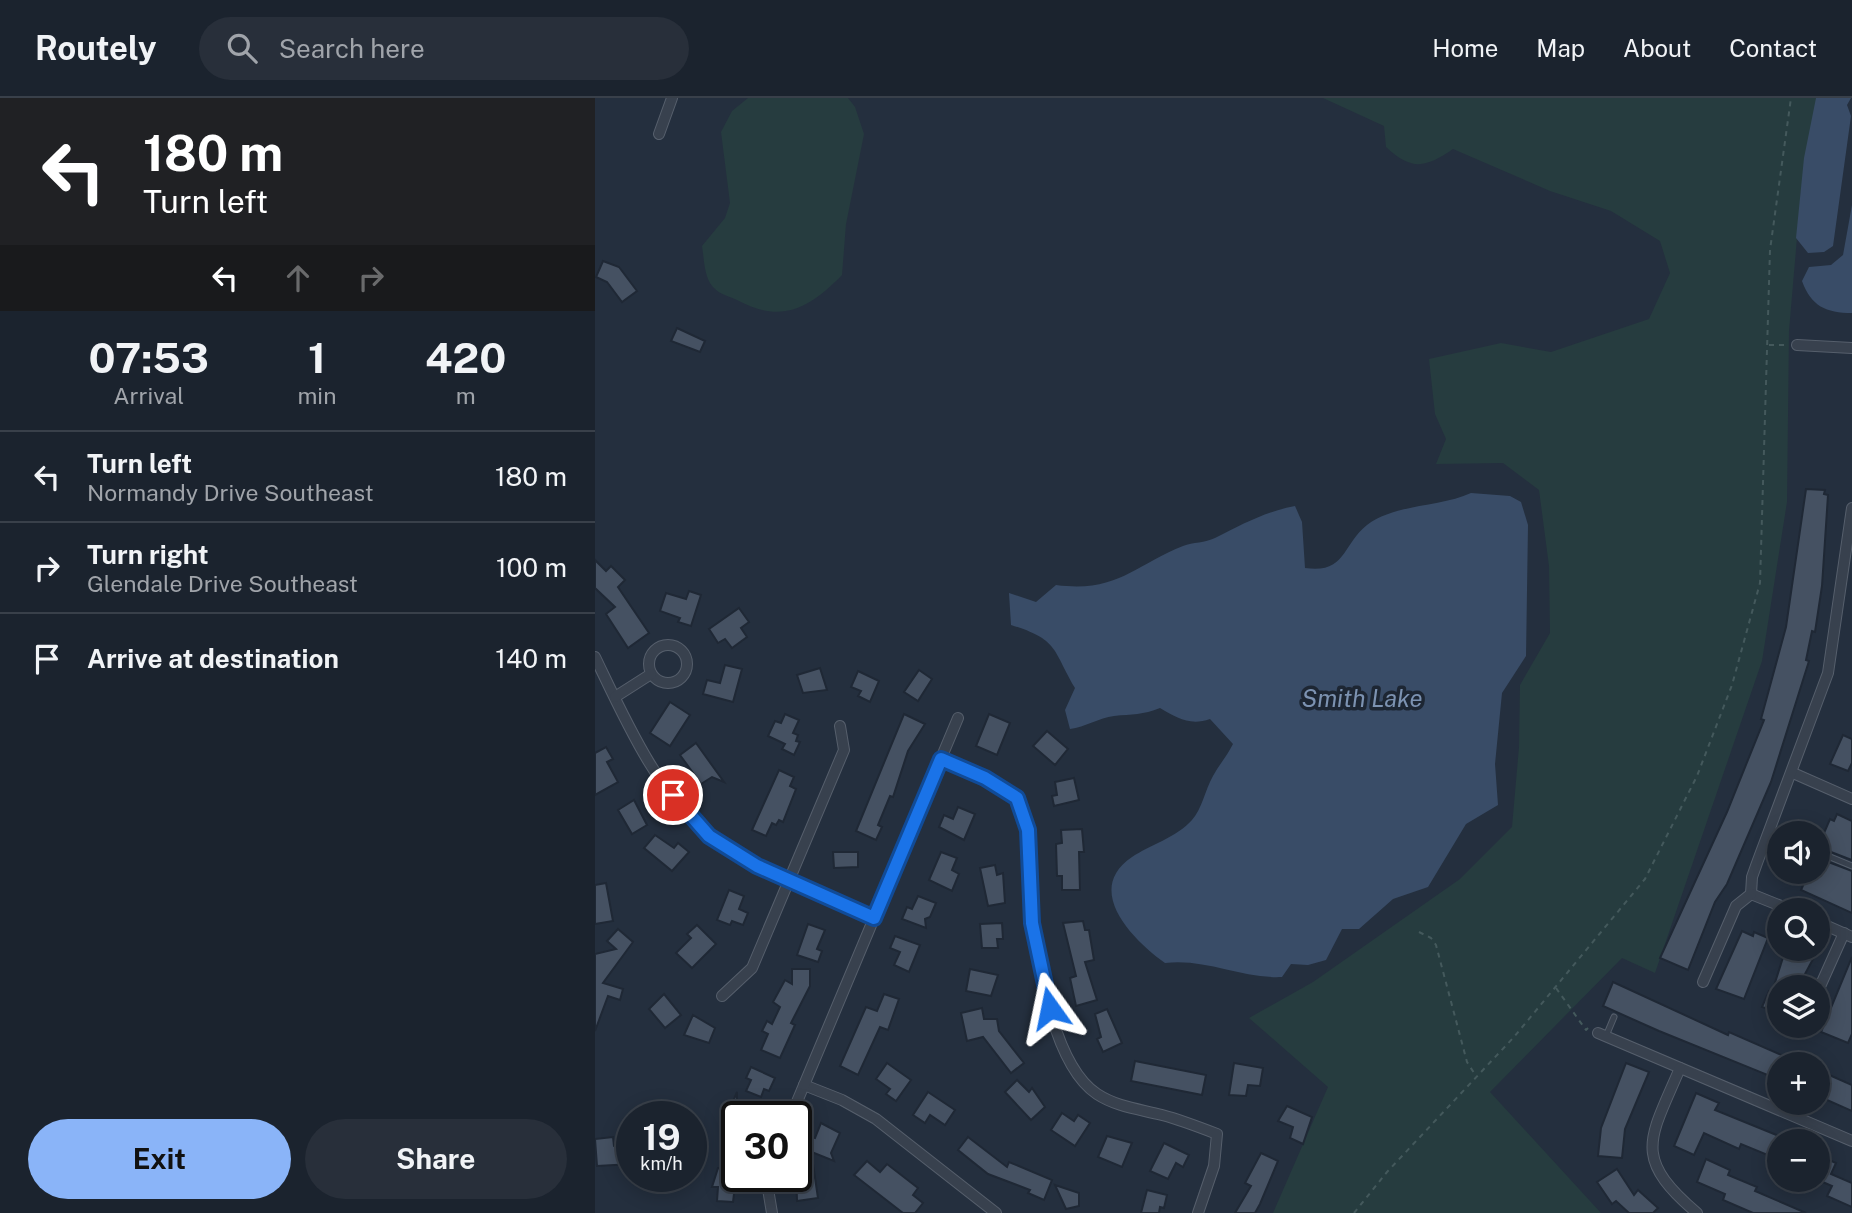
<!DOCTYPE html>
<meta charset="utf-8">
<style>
body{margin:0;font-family:"Public Sans",sans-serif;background:#282f3a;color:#f1f3f6;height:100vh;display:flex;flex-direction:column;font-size:26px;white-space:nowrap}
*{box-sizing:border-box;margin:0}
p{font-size:23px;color:#a0a4aa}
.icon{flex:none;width:38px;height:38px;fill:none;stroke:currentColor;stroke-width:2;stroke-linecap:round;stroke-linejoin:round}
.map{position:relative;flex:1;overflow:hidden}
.drawer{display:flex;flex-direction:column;background:#1b232e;width:595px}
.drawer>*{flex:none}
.guide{background:#202124;color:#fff;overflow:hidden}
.controls{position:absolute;left:1172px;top:723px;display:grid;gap:14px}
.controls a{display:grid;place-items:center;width:63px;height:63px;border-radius:50%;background:#1b232e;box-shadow:0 4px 18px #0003,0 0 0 2px #39404a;font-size:35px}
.speed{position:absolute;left:21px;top:1003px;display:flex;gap:14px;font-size:35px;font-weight:700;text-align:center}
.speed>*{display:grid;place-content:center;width:91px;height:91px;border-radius:50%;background:#1b232e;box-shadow:0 4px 18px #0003,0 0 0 2px #39404a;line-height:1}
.speed small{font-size:18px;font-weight:400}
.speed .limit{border:4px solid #111;border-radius:10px;background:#fff;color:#111}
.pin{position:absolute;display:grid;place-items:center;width:60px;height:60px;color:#fff;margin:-30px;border:4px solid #fff;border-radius:50%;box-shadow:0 2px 7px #0007}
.me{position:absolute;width:77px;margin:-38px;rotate:348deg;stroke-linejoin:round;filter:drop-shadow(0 0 5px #0008)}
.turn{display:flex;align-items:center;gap:24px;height:147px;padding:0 28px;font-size:32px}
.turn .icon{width:91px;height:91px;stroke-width:2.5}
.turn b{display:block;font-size:49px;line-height:60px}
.lanes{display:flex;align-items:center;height:66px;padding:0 28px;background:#0003;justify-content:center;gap:35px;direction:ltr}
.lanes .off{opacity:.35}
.eta{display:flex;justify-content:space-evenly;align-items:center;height:119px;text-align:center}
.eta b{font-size:42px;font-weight:700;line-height:49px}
.cta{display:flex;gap:14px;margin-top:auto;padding:14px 28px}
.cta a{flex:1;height:80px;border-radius:42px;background:#8ab4f8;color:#111;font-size:28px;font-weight:700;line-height:80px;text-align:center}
.cta a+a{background:#282f3a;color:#f1f3f6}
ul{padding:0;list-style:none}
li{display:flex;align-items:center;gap:21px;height:91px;padding:0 28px;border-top:2px solid #39404a}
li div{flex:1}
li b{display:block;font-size:26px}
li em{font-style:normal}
header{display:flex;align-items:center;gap:42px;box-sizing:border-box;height:98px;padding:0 35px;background:#1b232e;border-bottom:2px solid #39404a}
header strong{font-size:33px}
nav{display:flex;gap:38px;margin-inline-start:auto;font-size:24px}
.search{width:490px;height:63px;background:#282f3a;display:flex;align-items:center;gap:18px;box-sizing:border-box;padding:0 24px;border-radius:38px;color:#a0a4aa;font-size:26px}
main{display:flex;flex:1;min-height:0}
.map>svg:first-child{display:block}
</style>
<header>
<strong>Routely</strong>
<div class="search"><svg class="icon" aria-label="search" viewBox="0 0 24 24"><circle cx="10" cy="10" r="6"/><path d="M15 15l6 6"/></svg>Search here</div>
<nav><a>Home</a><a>Map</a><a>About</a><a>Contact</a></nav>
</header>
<main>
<section class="drawer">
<div class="guide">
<div class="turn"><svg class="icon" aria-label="left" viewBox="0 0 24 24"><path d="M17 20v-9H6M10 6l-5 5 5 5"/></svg><div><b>180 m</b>Turn left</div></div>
<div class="lanes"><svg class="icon" aria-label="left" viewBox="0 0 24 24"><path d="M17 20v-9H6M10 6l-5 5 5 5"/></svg><svg class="icon off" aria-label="ahead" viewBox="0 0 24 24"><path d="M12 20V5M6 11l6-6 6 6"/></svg><svg class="icon off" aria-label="right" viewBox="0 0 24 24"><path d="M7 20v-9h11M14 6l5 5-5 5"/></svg></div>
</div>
<div class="eta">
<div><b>07:53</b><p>Arrival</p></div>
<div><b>1</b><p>min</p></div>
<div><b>420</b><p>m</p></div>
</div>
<ul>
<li><svg class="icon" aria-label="left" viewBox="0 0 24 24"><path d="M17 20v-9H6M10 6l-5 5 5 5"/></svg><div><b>Turn left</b><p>Normandy Drive Southeast</p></div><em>180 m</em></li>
<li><svg class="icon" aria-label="right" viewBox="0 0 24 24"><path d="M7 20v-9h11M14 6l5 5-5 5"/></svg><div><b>Turn right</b><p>Glendale Drive Southeast</p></div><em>100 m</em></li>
<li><svg class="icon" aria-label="arrive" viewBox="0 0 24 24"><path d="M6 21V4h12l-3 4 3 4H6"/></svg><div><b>Arrive at destination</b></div><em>140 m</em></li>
</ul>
<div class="cta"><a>Exit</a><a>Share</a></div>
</section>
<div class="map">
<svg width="1257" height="1115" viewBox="0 0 1257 1115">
<rect width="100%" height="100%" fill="#242f3e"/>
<!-- green -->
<g fill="#263c3f">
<path d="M 153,0 L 253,0 L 260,9 L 269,36 L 251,126 L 247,177 C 214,211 186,226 142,202 C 131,197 122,196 115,185 C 109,174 109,161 107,148 L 130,120 L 135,105 L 126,34 L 137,13 Z"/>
<path d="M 728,0 L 1225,0 L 1206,93 L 1194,233 L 1192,404 L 1167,563 L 1060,875 L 1027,860 L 895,994 L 1006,1115 L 678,1115 L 733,989 L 654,920 L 718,884 L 865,781 L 917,729 L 924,649 L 925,587 L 955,535 L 954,468 L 944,392 L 908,365 L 841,366 L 851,341 L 840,316 L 834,261 L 906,245 L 956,254 L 1054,221 L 1075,175 L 1065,143 L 1016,113 L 955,93 L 858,51 C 830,70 817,73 791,49 L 789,28 Z"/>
</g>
<!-- water -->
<g fill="#394c67">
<path d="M 1221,0 L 1256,0 L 1252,7 L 1256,18 L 1238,148 L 1229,154 L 1213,155 L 1201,140 L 1209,60 Z"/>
<path d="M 1257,107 L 1257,215 C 1231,215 1216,208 1207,183 L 1214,169 L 1236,167 L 1248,157 Z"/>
<path d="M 876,395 L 915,398 L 926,404 L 933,427 L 931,558 L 907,595 L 900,666 L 903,707 L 871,726 L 833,789 L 798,801 L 764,831 L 747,831 L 731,862 L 713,867 L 696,866 L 687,879 C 647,881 611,860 570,865 C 538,842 488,792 537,759 C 555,747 582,739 597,722 C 607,711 610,692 618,678 C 624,667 632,658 638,646 L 615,621 C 595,628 582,620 565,610 C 548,617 537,616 519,618 C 504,620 490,629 475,631 L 470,612 L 480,590 C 457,551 464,542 416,527 L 414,495 L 441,504 L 461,487 C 522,495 538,468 588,448 C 598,444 610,445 620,440 C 648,426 669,414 700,408 L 707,424 L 710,470 C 751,476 747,447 772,427 C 799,406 846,409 876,395 Z"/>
</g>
<!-- building -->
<g fill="#455162" stroke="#1f2835" stroke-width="2">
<path d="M 8,163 L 24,169 L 42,193 L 27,204 L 12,184 L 1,179 Z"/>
<path d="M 82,230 L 110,243 L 105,254 L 76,243 Z"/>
<path d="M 1211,391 L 1230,392 L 1229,396 L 1233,397 L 1227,488 L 1220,534 L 1217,533 L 1211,562 L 1214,563 L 1176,684 L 1132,786 L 1120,804 L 1093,872 L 1065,860 L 1132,714 L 1169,622 L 1166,621 L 1191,529 Z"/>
<path d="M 0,462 L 11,473 L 16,468 L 30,482 L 23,489 L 54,535 L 33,550 L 11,516 L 20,509 L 0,490 Z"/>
<path d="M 94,493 L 106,497 L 96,528 L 83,524 L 85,520 L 65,513 L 71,495 L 91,501 Z"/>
<path d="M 144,510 L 154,524 L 146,530 L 152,539 L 137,550 L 130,541 L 123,545 L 114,531 Z"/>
<path d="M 130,567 L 147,571 L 138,604 L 108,596 L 112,582 L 125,585 Z"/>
<path d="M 225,570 L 232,592 L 208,595 L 202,577 Z"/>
<path d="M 324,572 L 337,581 L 323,603 L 309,594 Z"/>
<path d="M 263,573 L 284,583 L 275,604 L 263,598 L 266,593 L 256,589 Z"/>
<path d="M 75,604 L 95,617 L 75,648 L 55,635 Z"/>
<path d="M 190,616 L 204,622 L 198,635 L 203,637 L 201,643 L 205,644 L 199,657 L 187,651 L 190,646 L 173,638 L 180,623 L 186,625 Z"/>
<path d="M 309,616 L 330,626 L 313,653 L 298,699 L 295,698 L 283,727 L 287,729 L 281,742 L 261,733 Z"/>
<path d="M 394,616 L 415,625 L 402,657 L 381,648 Z"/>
<path d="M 452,633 L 473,651 L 460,667 L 438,648 Z"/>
<path d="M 1248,637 L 1257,641 L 1257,665 L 1253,673 L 1235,666 Z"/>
<path d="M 101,645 L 129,684 L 117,679 L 106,686 L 85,657 Z"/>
<path d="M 11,649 L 18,661 L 12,664 L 23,684 L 0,697 L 0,655 Z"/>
<path d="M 184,672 L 199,679 L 195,688 L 201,691 L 188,724 L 184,722 L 181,727 L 177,725 L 171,738 L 157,732 Z"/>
<path d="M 479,680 L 484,702 L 459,708 L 457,698 L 462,697 L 460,684 Z"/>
<path d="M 39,702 L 52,727 L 37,736 L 23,712 Z"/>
<path d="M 363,709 L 380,716 L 369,742 L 344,729 L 349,717 L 358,721 Z"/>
<path d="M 1242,716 L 1257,723 L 1257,762 L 1223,749 L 1235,721 L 1239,723 Z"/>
<path d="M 487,731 L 489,754 L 484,754 L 485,792 L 467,792 L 467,778 L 462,778 L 461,746 L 467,745 L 466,732 Z"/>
<path d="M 60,737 L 79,750 L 83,745 L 94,754 L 77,773 L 49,750 Z"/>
<path d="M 238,754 L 263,754 L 263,769 L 239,770 Z"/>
<path d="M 346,754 L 362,760 L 357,772 L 364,776 L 357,793 L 334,782 Z"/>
<path d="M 1223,760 L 1257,773 L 1257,815 L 1206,792 L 1214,774 L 1223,774 Z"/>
<path d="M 400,767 L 402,777 L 408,775 L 410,805 L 393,808 L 385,770 Z"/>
<path d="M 11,785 L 18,823 L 0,826 L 0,787 Z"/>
<path d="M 134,792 L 149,798 L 144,811 L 153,815 L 148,827 L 137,823 L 135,827 L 122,822 Z"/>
<path d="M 323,798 L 341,805 L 335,819 L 330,821 L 331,830 L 307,821 L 312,809 L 317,811 Z"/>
<path d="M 488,823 L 490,832 L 494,832 L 499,862 L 490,864 L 502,902 L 481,908 L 475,880 L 481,878 L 468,825 Z"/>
<path d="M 407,825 L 408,841 L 402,841 L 403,850 L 387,850 L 385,826 Z"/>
<path d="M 213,826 L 230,832 L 222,851 L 227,853 L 223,864 L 202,857 Z"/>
<path d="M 102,827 L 121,846 L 97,870 L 81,855 L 96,840 L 92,836 Z"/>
<path d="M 23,831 L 38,844 L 8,885 L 28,891 L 25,902 L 13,898 L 0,933 L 0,856 L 21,851 L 12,843 Z"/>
<path d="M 1147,833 L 1158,838 L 1159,834 L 1173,840 L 1149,901 L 1121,891 Z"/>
<path d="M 300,838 L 325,847 L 314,874 L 299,867 L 305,854 L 295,850 Z"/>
<path d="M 1191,850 L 1224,850 L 1203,889 L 1185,889 L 1185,915 L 1167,909 L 1174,893 L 1177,894 Z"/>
<path d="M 1257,859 L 1257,936 L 1253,945 L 1226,934 Z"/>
<path d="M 197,871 L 215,871 L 215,888 L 196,925 L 200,927 L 185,960 L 166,952 L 173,936 L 167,933 L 172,923 L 177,926 L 185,909 L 178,904 L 190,882 L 197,886 Z"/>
<path d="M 375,871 L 403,877 L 396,898 L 371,893 Z"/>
<path d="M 1018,884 L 1133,937 L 1134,934 L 1207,966 L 1185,966 L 1185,982 L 1064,933 L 1008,908 Z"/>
<path d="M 69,896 L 86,917 L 70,930 L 54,911 Z"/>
<path d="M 289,896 L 304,901 L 293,932 L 285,929 L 263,977 L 245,968 L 271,909 L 282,913 Z"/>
<path d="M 387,910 L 389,921 L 402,921 L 404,933 L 429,965 L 416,975 L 388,939 L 372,943 L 366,915 Z"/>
<path d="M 512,911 L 527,945 L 508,954 L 502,941 L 506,939 L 500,916 Z"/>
<path d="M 98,917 L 120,930 L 114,945 L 89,937 Z"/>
<path d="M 540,963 L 611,977 L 607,997 L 536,983 Z"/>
<path d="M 292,965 L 316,982 L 301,1003 L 291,996 L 295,991 L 281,981 Z"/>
<path d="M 639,965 L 668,970 L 665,988 L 653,987 L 651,998 L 634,997 Z"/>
<path d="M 1031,965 L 1054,974 L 1030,1031 L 1027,1060 L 1003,1058 L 1006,1030 Z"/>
<path d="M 156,969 L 180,980 L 174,993 L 169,991 L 166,999 L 151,993 L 156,982 L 151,980 Z"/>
<path d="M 1223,972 L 1257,987 L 1257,1013 L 1223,998 Z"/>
<path d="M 422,982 L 434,994 L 437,990 L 450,1009 L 436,1022 L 410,994 Z"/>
<path d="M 142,994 L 142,1009 L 163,1018 L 142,1018 L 142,1039 L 126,1033 Z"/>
<path d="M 333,994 L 360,1012 L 350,1027 L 335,1017 L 330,1025 L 318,1017 Z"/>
<path d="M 1101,995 L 1124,1005 L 1120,1012 L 1184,1038 L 1185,1062 L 1146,1046 L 1144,1051 L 1109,1035 L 1099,1057 L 1079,1048 Z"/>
<path d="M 692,1008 L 717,1019 L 708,1046 L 695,1040 L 698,1029 L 683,1023 Z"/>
<path d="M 467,1015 L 479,1023 L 483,1017 L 495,1025 L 480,1048 L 456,1032 Z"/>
<path d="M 226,1025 L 245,1035 L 236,1055 L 239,1063 L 209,1051 L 214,1038 L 220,1040 Z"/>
<path d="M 512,1038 L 537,1045 L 527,1069 L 503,1059 Z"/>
<path d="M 18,1039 L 19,1048 L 37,1051 L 37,1066 L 2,1068 L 0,1041 Z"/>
<path d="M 373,1039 L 412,1069 L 414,1064 L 457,1082 L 449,1102 L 433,1095 L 435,1092 L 393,1076 L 363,1052 Z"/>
<path d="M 569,1045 L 594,1057 L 588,1069 L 581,1065 L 573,1081 L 555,1073 Z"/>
<path d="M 666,1055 L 683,1063 L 665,1106 L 660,1115 L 640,1115 L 656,1088 L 650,1085 Z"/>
<path d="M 1223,1057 L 1241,1065 L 1236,1076 L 1257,1085 L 1257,1109 L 1232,1098 L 1237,1088 L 1223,1082 Z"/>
<path d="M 1111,1061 L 1135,1072 L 1133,1077 L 1162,1089 L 1160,1093 L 1211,1115 L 1158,1115 L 1128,1102 L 1130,1096 L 1102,1084 Z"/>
<path d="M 272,1063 L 285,1074 L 292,1066 L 323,1090 L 318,1097 L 328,1105 L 320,1115 L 308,1115 L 259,1077 Z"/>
<path d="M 218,1066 L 223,1100 L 202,1103 L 201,1068 Z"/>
<path d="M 123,1070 L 142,1071 L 138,1104 L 122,1103 L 123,1089 L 117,1089 Z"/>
<path d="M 1022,1071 L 1039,1097 L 1043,1092 L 1063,1110 L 1058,1115 L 1034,1115 L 1021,1103 L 1017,1106 L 1002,1084 Z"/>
<path d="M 460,1087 L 484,1095 L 484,1108 L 471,1111 Z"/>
<path d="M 552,1092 L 572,1097 L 569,1110 L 565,1109 L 564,1115 L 546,1115 Z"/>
</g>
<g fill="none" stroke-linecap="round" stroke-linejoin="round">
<!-- service casing -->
<g stroke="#565f6c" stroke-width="7">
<g id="service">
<path d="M 1223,754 L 1257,768"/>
<path d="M 1011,938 L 1019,919"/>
</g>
</g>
<!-- minor casing -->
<g stroke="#565f6c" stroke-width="12">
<g id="minor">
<path d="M 64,36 L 77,0"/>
<path d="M 1202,247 L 1257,250"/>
<circle cx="73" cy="566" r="19"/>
<path d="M 0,559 C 28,617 63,698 116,738 C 163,775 225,796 279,820"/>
<path d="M 20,599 L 56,576"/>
<path d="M 346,661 C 367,670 406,682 421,700 C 438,719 432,754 434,777 C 437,832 452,963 502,996 C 522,1009 544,1011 567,1017 C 586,1022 604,1029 622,1036 L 619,1068 L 603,1115"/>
<path d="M 1198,675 L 1257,701"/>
<path d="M 1156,796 L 1157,779 L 1162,765 L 1233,575 L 1257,410"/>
<path d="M 1156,796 L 1196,812"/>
<path d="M 1223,824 L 1257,839"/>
<path d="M 1108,884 L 1141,808 L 1156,796"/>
<path d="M 1223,893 L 1249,835"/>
<path d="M 127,898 L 157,870 L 249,652 L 245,628"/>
<path d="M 1003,935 L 1257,1043"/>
<path d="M 1085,970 C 1055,1041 1036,1059 1102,1115"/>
<path d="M 209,987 L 247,1002 L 281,1021 L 401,1115"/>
<path d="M 196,1018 L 363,620"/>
<path d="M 176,1078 L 173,1091 L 177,1115"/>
</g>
</g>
<!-- path -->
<g stroke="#44595c" stroke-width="2" stroke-dasharray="5 5" stroke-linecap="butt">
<path d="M 1174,247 L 1189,247"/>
<path d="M 824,834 L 836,840 L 841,847 L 872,964 L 881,978"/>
<path d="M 961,890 L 991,932 L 993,930"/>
<path d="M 759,1115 L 792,1074 L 919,939 L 1050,781 L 1102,678 L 1137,587 L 1165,485 L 1175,152 L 1196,0"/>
</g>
<!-- service -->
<use href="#service" stroke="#38414e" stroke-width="5"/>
<!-- minor -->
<use href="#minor" stroke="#38414e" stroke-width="10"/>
</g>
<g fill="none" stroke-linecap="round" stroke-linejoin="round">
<!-- route casing -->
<g stroke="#114b97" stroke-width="18">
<path id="route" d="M 78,697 L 114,738 L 162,768 L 279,820 L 346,661 L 390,680 L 422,700 L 433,732 L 437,825 L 455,910"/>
</g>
<!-- route -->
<use href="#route" stroke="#1a73e8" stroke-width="12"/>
</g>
<g text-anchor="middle" stroke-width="7" stroke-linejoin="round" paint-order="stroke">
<!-- water labels -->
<g font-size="24" font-style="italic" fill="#7c92b1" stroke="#1d2633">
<text x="767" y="609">Smith Lake</text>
</g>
</g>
</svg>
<div class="controls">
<a><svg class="icon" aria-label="sound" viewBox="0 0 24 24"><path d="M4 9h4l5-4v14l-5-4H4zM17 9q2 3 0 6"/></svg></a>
<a><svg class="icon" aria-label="search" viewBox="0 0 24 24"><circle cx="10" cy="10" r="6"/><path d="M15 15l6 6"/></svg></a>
<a><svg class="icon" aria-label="layers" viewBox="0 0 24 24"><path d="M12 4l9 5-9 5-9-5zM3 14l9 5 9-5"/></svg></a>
<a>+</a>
<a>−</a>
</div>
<div class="speed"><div>19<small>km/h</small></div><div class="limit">30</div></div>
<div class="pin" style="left:78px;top:697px;background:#d93025"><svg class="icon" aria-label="arrive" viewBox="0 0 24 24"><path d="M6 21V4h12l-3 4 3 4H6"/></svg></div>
<svg class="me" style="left:455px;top:910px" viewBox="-20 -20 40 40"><path d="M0-17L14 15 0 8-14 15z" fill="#1a73e8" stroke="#fff" stroke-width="4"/></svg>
</div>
</main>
